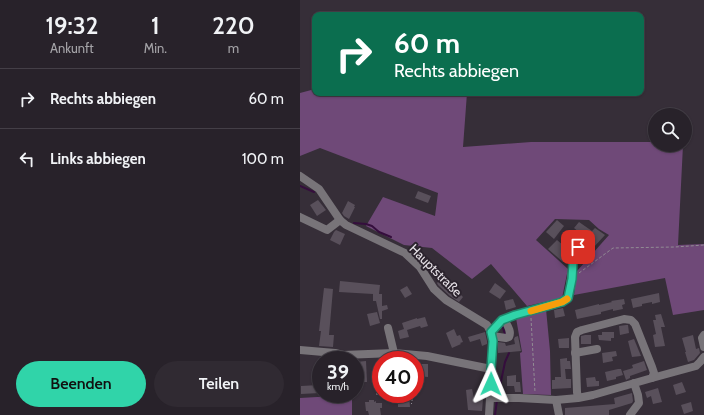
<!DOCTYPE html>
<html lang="de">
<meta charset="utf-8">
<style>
body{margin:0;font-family:Cabin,sans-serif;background:#302a32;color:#f1f3f6;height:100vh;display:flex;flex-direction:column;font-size:15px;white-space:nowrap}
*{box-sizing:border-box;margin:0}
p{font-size:13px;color:#a5a4a8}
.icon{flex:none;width:22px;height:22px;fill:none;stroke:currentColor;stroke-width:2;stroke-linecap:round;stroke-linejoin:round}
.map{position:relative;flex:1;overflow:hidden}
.side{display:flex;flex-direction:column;background:#28222a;width:300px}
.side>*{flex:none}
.hud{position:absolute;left:12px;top:12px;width:332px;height:84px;border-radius:8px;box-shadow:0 1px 3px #0004,0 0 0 1px #443f47;background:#0b6e4f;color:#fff;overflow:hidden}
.tools{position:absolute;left:348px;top:108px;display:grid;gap:8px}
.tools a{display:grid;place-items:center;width:44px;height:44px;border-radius:50%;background:#28222a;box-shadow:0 1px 3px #0004,0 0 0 1px #443f47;font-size:20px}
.speed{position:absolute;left:12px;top:351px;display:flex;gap:8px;font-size:20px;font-weight:700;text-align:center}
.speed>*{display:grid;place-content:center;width:52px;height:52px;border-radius:50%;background:#28222a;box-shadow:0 1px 3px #0004,0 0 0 1px #443f47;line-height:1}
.speed small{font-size:10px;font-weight:400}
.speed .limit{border:6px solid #d22;background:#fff;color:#111}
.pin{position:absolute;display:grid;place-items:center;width:34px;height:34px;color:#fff;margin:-17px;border-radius:8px;box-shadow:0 2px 6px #0006}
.me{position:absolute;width:44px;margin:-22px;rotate:1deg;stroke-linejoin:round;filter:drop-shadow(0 0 3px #0008)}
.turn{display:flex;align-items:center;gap:14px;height:84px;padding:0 16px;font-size:18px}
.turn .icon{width:52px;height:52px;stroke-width:2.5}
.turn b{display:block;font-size:28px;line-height:34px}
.eta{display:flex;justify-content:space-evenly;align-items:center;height:68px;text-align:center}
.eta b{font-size:24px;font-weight:600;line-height:28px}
.button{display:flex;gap:8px;margin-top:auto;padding:8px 16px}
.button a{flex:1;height:46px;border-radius:24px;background:#30d4a9;color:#111;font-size:16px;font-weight:600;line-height:46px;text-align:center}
.button a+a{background:#302a32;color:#f1f3f6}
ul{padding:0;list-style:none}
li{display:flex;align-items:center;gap:12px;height:60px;padding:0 16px;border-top:1px solid #443f47}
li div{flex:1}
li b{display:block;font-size:15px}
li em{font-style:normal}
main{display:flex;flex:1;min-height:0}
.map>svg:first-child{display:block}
</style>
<main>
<section class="side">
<div class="eta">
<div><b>19:32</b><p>Ankunft</p></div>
<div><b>1</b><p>Min.</p></div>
<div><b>220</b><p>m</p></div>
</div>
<ul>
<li><svg class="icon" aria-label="right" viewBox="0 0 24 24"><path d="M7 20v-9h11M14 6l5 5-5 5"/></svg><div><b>Rechts abbiegen</b></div><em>60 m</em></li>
<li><svg class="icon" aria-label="left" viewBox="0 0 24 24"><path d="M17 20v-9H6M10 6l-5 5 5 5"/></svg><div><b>Links abbiegen</b></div><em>100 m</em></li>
</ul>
<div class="button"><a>Beenden</a><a>Teilen</a></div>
</section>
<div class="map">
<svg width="404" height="415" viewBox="0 0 404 415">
<rect width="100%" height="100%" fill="#362e38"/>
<!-- green -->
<g fill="#6f4978">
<path d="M 15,89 L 15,93 L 167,93 L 163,147 L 231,142 L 355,142 L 355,145 L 383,145 L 378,245 L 404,244 L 404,310 L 373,315 L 365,278 L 274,295 L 277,271 L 309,235 L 299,229 L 289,220 L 255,219 L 236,240 L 268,269 L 262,298 L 227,306 L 191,264 L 172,279 L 132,248 L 104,245 L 66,226 L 83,197 L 135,216 L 138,193 L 20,148 L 0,156 L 0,93 Z"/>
<path d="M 246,309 L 250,351 L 251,395 L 223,394 L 220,353 L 222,352 L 216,318 Z"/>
<path d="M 52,395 L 52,415 L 0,415 L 0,398 Z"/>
</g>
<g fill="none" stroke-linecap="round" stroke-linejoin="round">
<!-- stream -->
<g stroke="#350e3d" stroke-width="2">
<path d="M 0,186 L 14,192"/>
<path d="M 54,223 L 66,224 L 72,226 L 79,232 L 91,237"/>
<path d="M 202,325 L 205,334"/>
<path d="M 198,396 L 205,362 L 209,353"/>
<path d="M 195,415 L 197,400"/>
</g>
</g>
<!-- building -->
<g fill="#59505b">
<path d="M 118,191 L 131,196 L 128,203 L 115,198 Z"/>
<path d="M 18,200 L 26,210 L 17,216 L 10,205 Z"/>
<path d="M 48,201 L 55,205 L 54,207 L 55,207 L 49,219 L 44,216 L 42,213 Z"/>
<path d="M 257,220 L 264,226 L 254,239 L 246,232 Z"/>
<path d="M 279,222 L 292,231 L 295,228 L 305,235 L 281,261 L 280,260 L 284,248 L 290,241 L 274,228 Z"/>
<path d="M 36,230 L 45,234 L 40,245 L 30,240 L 34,232 Z"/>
<path d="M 257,240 L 271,252 L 266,261 L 265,260 L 263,262 L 248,249 Z"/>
<path d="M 141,279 L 154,293 L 156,290 L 163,297 L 159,302 L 150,296 L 138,285 L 137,283 Z"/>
<path d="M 40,281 L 80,285 L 79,294 L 82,294 L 82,306 L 87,305 L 88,309 L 82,311 L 82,319 L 80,319 L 76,301 L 73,301 L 73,294 L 39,292 Z"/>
<path d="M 195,283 L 206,291 L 200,299 L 189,292 Z"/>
<path d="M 107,286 L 112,294 L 105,298 L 100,290 Z"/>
<path d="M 24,288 L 33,289 L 29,335 L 34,335 L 33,347 L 19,346 L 21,331 L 19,331 Z"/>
<path d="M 359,293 L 360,302 L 352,304 L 352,302 L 342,304 L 342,306 L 333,308 L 331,299 Z"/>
<path d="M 213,299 L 216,307 L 206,310 L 204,301 Z"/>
<path d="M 324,299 L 325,304 L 322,305 L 323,309 L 313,311 L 313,309 L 301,312 L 301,314 L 277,319 L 275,310 L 299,304 L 299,305 L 312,302 L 311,301 Z"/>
<path d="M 263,308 L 265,316 L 255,318 L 254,310 Z"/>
<path d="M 77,312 L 80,323 L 70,326 L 67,314 Z"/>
<path d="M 361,314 L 365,327 L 361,327 L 365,346 L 355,347 L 353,335 L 356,334 L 353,320 L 356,320 L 355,315 Z"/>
<path d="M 125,317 L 128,326 L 121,328 L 120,326 L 107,330 L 109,337 L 100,339 L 98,331 L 104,329 L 102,323 L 117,318 L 117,319 Z"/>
<path d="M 326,325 L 328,325 L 329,333 L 320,335 L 319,326 Z"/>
<path d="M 154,329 L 157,336 L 160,335 L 163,342 L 160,343 L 161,344 L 152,348 L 146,333 Z"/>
<path d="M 185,332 L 187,341 L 187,344 L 182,346 L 180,339 L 170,342 L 168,337 Z"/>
<path d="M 302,332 L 314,332 L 314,338 L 311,338 L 311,341 L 299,340 L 298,335 L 302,335 Z"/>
<path d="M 285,335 L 291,335 L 291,344 L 281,344 L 281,336 Z"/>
<path d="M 393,335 L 396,349 L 399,348 L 400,353 L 394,360 L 388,362 L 385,352 L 386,352 L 382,338 Z"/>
<path d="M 218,336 L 221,351 L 198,353 L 198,342 L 205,343 L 206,346 L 215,344 L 214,339 L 215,337 Z"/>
<path d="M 269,338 L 269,348 L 259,348 L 258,339 Z"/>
<path d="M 334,339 L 341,356 L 332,357 L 328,341 Z"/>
<path d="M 316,351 L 317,356 L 312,357 L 313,361 L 303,363 L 302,353 Z"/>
<path d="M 267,358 L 267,361 L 270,361 L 271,369 L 265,369 L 266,379 L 271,379 L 271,388 L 252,389 L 252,380 L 255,380 L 255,377 L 261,377 L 260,359 Z"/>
<path d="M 66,361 L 67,382 L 58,382 L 56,362 Z"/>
<path d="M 344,361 L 347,370 L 330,376 L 330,378 L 326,380 L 323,371 L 333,368 L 332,365 Z"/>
<path d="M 119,364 L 128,364 L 128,377 L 118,376 Z"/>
<path d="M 318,369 L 321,369 L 323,375 L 316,377 L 316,379 L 307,381 L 305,372 Z"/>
<path d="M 216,375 L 216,382 L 220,382 L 221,392 L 215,392 L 214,386 L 207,386 L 207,376 Z"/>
<path d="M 295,377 L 296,381 L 299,381 L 299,386 L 287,387 L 286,378 Z"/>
<path d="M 382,382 L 386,392 L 376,395 L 373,385 Z"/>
<path d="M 19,385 L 20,393 L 1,394 L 1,386 Z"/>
<path d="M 358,388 L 362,402 L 353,404 L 351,396 L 347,398 L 345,392 Z"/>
<path d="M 172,389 L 174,398 L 183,399 L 182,411 L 168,410 L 166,390 Z"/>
<path d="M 332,393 L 333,401 L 332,403 L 309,410 L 309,415 L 265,415 L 265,408 L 315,404 L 314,398 Z"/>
<path d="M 98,395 L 109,395 L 110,407 L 98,407 Z"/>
<path d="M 69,400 L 74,400 L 74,402 L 76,401 L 76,403 L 82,403 L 82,408 L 80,408 L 81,415 L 69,415 L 68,411 L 66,411 L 65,402 L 69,402 Z"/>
<path d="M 391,402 L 393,411 L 384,414 L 381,405 Z"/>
</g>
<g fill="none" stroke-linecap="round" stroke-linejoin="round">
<!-- path -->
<g stroke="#928c94" stroke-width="1" stroke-dasharray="3 2" stroke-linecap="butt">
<path d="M 279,273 L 313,248 L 375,247 L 404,245"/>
<path d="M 231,318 L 235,392"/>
<path d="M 76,394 L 112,394 L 112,403 L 111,404"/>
</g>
<!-- minor -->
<g stroke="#787479" stroke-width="8">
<path d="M 0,176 L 19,189 L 40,220 L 46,225 L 105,253 L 120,267 L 134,289 L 146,300 L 187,325 L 191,332 L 193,341 L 191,369 L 190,398 L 189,415"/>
<path d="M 0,217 L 27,230 L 40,220"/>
<path d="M 88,328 L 94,353 L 127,356 L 191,369"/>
<path d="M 191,332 L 202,320 L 215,315 L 262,302 L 268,298 L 269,293 L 273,262 L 279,247 L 270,240"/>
<path d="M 404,335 L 402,338 L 404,347"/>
<path d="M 192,336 L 206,338 L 209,337 C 212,331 207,325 204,319"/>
<path d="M 0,350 L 35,353 L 43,355 L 94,353"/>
<path d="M 275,353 L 297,349"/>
<path d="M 352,378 L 396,366 L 400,362 L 404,357"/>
<path d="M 190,398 L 219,398 L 256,400 L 278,398 L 293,395 L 352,378 L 354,373 L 352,367 L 335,324 L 331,320 L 324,319 L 282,330 L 277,332 L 275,337 L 277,392 L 278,398"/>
<path d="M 256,400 L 259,415"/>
<path d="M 330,415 L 339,403 L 338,395 L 334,383"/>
</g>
</g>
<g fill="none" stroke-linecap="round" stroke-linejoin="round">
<!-- route casing -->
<g stroke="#1f8a6e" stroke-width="10">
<path id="route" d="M 191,384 L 191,369 L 193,341 L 191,332 L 202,320 L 215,315 L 262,302 L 268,298 L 272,279 L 273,262 L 278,247"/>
</g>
<!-- route -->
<use href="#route" stroke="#30d4a9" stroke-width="7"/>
<!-- slow -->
<path stroke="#f59e0b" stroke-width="7" d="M 231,311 L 262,302 L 267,299"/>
</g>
<g text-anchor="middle" stroke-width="4" stroke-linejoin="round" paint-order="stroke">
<!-- street labels -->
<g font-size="13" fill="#e7e2e8" stroke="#2c242e">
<text transform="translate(136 270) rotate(45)" y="5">Hauptstraße</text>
</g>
</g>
</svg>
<div class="tools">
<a><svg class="icon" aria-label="search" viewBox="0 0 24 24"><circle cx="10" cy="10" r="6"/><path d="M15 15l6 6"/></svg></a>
</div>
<div class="speed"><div>39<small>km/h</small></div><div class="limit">40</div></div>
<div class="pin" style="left:278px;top:247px;background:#d93025"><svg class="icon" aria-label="arrive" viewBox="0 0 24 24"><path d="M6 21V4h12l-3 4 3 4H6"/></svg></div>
<svg class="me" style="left:191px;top:384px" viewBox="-20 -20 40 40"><path d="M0-17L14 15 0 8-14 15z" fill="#30d4a9" stroke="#fff" stroke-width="4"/></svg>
<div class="hud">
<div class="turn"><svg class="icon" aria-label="right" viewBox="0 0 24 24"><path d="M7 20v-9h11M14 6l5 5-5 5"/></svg><div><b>60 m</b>Rechts abbiegen</div></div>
</div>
</div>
</main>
